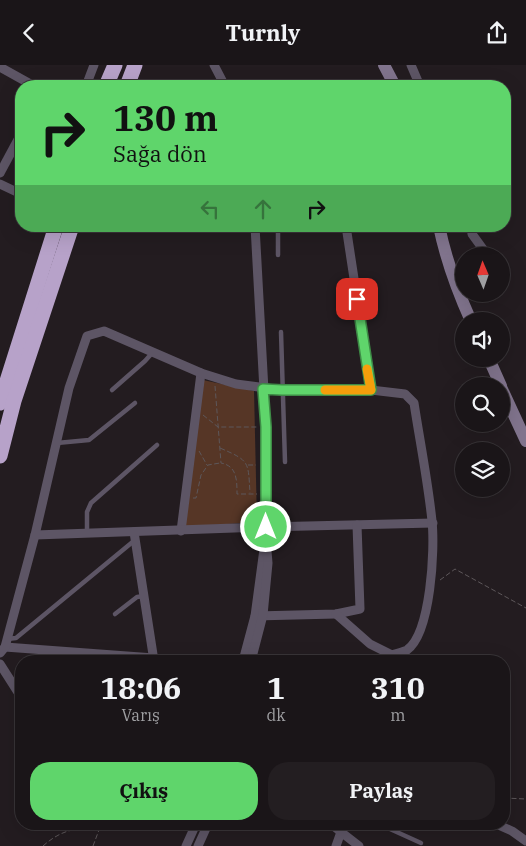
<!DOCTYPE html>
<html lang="tr">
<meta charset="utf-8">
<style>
body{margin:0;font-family:"IBM Plex Serif",serif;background:#231e21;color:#f1f3f6;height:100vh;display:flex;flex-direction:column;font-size:19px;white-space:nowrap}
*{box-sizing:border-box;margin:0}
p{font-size:16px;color:#9f9fa2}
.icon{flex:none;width:28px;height:28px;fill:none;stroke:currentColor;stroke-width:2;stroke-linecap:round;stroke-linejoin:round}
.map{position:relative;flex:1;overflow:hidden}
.panel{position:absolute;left:15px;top:590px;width:495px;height:175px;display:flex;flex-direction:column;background:#1a1518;border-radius:20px;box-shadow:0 5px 20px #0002,0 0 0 1px #383437}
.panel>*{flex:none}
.banner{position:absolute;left:15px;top:15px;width:496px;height:152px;border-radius:20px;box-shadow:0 5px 20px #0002,0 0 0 1px #383437;background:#5fd56b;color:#111;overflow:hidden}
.needle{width:32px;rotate:358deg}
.buttons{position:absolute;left:455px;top:182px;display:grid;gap:10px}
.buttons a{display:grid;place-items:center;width:55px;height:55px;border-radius:50%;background:#1a1518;box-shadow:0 5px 20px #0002,0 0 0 1px #383437;font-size:25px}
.pin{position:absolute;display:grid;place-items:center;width:42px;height:42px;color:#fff;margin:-21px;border-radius:10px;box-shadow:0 2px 8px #0006}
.me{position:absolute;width:55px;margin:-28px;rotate:0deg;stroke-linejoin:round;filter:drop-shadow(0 0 4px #0008)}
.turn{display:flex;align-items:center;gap:18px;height:105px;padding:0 15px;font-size:22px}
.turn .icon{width:65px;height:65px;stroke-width:2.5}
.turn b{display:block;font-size:35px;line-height:42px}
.lanes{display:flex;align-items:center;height:48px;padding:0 15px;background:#0003;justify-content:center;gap:25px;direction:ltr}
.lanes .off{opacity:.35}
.eta{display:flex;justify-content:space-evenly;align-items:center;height:85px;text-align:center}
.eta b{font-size:30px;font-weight:700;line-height:35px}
.button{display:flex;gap:10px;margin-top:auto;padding:10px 15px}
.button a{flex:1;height:58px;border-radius:20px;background:#5fd56b;color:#111;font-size:20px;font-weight:700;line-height:58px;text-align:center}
.button a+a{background:#231e21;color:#f1f3f6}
header{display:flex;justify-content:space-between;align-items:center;height:65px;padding:0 15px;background:#1a1518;font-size:22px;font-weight:700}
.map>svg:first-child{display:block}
</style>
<header><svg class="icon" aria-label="back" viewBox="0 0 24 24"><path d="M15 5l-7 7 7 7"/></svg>Turnly<svg class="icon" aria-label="share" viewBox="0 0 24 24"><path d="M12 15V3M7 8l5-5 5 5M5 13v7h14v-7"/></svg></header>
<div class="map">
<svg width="526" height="781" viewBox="0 0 526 781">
<rect width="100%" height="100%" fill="#231c20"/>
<!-- green -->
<path fill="#563626" d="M 203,315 L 254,326 L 257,457 L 185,462 Z"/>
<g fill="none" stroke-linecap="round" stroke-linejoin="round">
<!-- path -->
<g stroke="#5d575a" stroke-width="1" stroke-dasharray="5 2.5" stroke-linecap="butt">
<path d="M 215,321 L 221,398 C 237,401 237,415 237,429 L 257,429"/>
<path d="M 203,350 L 218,362 L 257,362"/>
<path d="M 220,383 C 250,396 248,396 250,428"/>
<path d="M 199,386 L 207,400"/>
<path d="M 248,400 L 256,400"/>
<path d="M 193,433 L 196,433 L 201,410 L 208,400 L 220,398"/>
<path d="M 440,515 L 455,504 L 526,543"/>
<path d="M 504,733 L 526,734"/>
<path d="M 43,781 C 53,772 65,765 79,764 C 90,763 100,767 109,759"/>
<path d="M 93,781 L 99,765"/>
</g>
<!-- lane -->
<g stroke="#5d5565" stroke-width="4.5">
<path d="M 278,161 L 278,190"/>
<path d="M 281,267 L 285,397"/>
<path d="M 112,325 L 145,296 L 153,287"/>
<path d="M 57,378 L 89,375 L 135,338"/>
<path d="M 87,469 L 87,447 L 91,438 L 157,380"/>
<path d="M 115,549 L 137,532 L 144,531"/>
<path d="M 7,574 L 16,573 L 135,475"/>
<path d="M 379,759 L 421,778"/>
</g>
<!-- street -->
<g stroke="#5d5565" stroke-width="9">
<path d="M 214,0 L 225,21"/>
<path d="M 411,0 L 420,21"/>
<path d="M 0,2 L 34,21"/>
<path d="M 86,21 L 94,0"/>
<path d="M 0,108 L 21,69"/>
<path d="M 0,119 L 21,129"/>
<path d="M 346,161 L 371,325"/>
<path d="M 471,161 L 472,169 L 488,191"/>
<path d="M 181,466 L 201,308"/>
<path d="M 134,467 L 154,596"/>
<path d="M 35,470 L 265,462 L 433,458"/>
<path d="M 255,551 L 336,549 L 360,544 L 357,460"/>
<path d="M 5,582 L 154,593"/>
<path d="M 0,588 L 5,582 L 35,470 L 69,323 L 87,271 L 104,266 L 201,308 L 236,319 L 282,325 L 371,325 L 405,329 L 414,338 C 420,377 428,417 432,456 C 435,484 431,568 407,585 C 403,587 397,588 392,590 L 370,579 L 336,549"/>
<path d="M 243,596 L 255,551 L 264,484"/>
<path d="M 251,596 L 263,550 L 268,498 L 265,462 L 266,362 L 255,161"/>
<path d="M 0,599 L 21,632"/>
<path d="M 331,759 L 341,767 L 346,759"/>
<path d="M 496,759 L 512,766 L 526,776"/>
<path d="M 186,781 L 196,759"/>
<path d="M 198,781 L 208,759"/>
<path d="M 336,781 L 341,767 L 359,781"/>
</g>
<!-- secondary -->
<g stroke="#81748d" stroke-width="12">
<path d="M 384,0 L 395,21"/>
<path d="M 439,161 C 446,195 457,225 471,256"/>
<path d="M 489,294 L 501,321"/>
<path d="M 501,322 L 526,376"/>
</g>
<!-- highway -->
<g stroke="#b7a2c9" stroke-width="15">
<path d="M 106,21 L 115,0"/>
<path d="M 127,21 L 135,0"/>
<path d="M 0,338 L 56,161"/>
<path d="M 0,391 L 14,336 L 72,161"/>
</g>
</g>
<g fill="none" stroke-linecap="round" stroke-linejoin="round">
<!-- route casing -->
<g stroke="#3e8a46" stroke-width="12">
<path id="route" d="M 266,462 L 266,362 L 263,324 L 282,325 L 371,325 L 357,234"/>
</g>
<!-- route -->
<use href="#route" stroke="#5fd56b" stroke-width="9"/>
<!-- slow -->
<path stroke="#f59e0b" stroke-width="9" d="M 325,325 L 371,325 L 367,304"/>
</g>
</svg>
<div class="buttons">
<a><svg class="needle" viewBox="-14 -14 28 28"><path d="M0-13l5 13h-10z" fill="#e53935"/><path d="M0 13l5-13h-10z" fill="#9f9fa2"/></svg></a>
<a><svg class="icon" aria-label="sound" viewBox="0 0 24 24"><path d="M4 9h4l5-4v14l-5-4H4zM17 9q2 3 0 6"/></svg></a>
<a><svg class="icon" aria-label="search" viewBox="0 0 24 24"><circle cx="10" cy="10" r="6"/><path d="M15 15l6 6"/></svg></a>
<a><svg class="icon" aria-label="layers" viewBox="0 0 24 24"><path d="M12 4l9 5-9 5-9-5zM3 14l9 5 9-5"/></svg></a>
</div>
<div class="pin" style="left:357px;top:234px;background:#d93025"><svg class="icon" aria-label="arrive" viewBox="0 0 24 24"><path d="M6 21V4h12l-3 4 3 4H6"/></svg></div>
<svg class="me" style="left:266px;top:462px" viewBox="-20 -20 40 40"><circle r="17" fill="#5fd56b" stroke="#fff" stroke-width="3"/><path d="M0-11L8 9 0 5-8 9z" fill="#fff"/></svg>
<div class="banner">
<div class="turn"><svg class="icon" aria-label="right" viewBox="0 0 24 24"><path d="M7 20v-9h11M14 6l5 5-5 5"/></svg><div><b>130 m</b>Sağa dön</div></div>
<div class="lanes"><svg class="icon off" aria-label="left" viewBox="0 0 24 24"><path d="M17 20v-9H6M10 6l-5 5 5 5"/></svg><svg class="icon off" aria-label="ahead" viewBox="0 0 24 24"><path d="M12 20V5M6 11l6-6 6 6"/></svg><svg class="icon" aria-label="right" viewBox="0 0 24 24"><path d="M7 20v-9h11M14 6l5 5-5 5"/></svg></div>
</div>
<section class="panel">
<div class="eta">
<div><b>18:06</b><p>Varış</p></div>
<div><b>1</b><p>dk</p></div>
<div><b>310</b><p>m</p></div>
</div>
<div class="button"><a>Çıkış</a><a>Paylaş</a></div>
</section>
</div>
